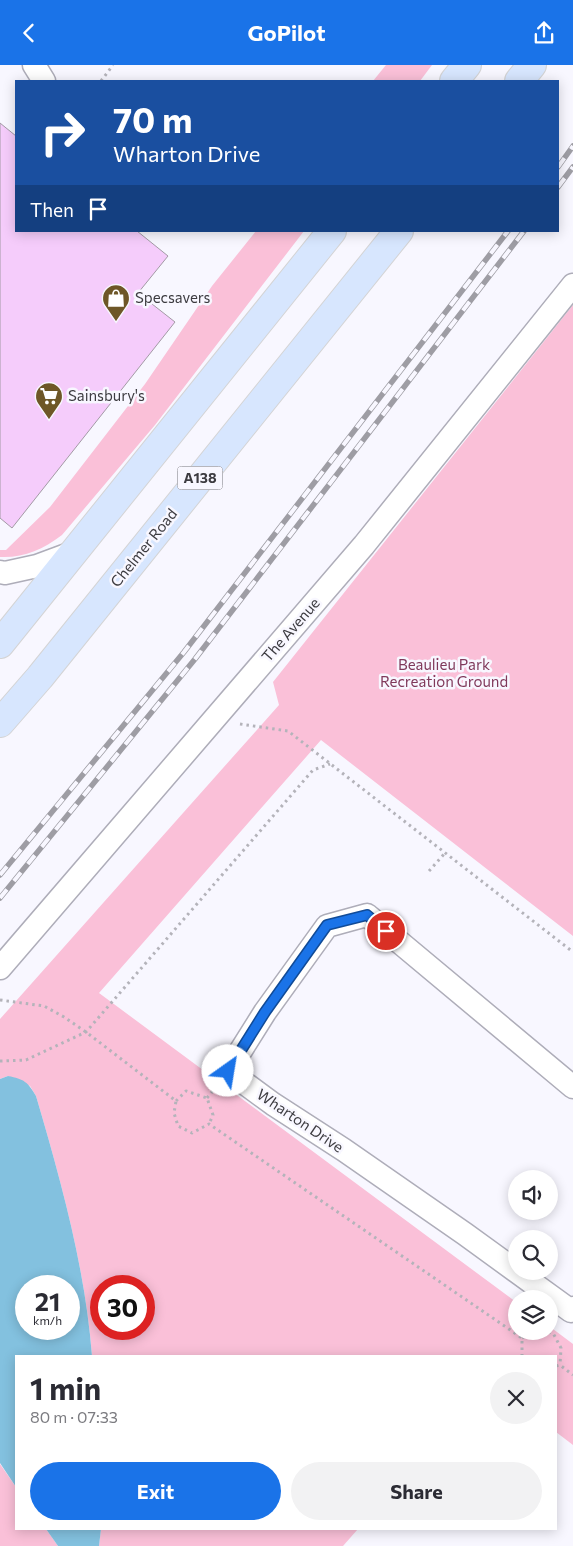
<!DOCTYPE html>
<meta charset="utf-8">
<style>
body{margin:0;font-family:Commissioner,sans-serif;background:#f2f2f3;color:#2b2b33;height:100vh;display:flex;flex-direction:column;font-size:19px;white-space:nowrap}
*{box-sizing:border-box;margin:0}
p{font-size:16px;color:#7c7c81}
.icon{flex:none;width:28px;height:28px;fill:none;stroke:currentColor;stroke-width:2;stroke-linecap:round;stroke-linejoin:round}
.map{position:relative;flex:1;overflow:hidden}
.side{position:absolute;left:15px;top:1290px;width:542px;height:175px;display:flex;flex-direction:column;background:#fff;border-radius:0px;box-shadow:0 2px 12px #0003}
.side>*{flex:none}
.top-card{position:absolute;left:15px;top:15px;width:544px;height:152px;border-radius:0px;box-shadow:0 2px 12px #0003;background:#1a4fa0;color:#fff;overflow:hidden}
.fabs{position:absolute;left:508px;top:1105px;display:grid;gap:10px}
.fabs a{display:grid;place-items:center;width:50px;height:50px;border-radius:50%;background:#fff;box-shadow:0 2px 12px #0003;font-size:25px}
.speed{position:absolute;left:15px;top:1210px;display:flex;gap:10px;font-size:25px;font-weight:700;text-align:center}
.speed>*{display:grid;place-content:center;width:65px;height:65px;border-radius:50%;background:#fff;box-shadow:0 2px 12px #0003;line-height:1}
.speed small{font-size:12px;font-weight:400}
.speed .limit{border:8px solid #d22;background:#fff;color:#111}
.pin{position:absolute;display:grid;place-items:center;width:42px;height:42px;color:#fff;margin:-21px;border:2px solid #fff;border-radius:50%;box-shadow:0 1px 5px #0007}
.me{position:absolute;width:55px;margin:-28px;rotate:32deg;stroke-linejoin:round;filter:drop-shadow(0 0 4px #0008)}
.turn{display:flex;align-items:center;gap:18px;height:105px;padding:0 15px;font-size:22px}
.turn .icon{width:65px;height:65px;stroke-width:2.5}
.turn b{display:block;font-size:35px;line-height:42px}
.then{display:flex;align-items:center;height:48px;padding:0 15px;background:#0003;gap:10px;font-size:19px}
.round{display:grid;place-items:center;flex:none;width:52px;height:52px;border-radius:26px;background:#f2f2f3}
.head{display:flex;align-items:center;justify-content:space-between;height:85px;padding:0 15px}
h1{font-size:30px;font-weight:700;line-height:38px}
.action{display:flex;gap:10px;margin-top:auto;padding:10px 15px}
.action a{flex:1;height:58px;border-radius:30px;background:#1a73e8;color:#fff;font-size:20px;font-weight:700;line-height:58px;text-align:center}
.action a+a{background:#f2f2f3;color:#2b2b33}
header{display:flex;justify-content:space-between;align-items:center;height:65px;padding:0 15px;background:#1a73e8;color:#fff;font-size:22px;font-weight:700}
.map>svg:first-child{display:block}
</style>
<header><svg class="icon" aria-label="back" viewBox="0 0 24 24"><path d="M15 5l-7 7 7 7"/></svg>GoPilot<svg class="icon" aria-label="share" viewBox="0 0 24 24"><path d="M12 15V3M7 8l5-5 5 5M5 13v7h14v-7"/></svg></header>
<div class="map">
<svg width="573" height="1481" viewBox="0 0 573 1481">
<rect width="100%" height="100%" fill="#f8f7ff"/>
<!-- green -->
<g fill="#fac0d8" fill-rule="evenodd">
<path d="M 386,0 L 432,0 L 420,16 L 373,16 Z"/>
<path d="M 256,166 L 304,166 L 155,360 L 62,470 C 42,485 24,493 0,492 L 0,485 L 6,485 L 50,442 L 145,319 L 212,221 Z"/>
<path d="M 573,240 L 573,871 L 321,675 L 99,928 L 516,1237 L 516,1266 L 549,1266 L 549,1261 L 573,1279 L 573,1380 L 556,1367 L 556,1291 L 92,1291 C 85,1202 61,1116 36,1031 L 30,1021 L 8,1011 L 0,1014 L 0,954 L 279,640 L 273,617 ZM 101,1221 L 144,1221 L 144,1264 L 101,1264 Z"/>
<path d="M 0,1399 L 16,1422 L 16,1464 L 46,1464 L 58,1481 L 0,1481 Z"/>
<path d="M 101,1464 L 358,1464 L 343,1481 L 99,1481 Z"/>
</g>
<!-- water -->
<g fill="#83c1df" fill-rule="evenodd">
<path d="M 8,1011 C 24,1014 28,1017 36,1031 C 61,1116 85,1202 92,1291 L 16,1291 L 16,1422 L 0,1398 L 0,1014 ZM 26,1221 L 69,1221 L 69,1264 L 26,1264 Z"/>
<path d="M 46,1464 L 101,1464 L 99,1481 L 58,1481 Z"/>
</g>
<!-- building -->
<path fill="#f5ccfb" stroke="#a39aa5" d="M 0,58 L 16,71 L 16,166 L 137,166 L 168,191 L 138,228 L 175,257 L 12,463 L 0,453 Z"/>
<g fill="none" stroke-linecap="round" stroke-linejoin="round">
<!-- minor casing -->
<g stroke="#aeadb9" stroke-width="25">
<g id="minor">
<path d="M 34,0 L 44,16"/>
<path d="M 0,507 L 5,508 L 37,501 L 72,488"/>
<path d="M 0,903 L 364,480 L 573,220"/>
<path d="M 573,1022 L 367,850 L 327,861 L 265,947 L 228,1006 L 273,1039 L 344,1085 L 465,1169 L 571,1246 L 573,1243"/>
</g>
</g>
<!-- major casing -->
<g stroke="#d4d4d5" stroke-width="30">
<g id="major">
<path d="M 454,16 L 467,0"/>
<path d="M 519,16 L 532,0"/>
<path d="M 0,579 L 332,166"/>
<path d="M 0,658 L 40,612 L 399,166"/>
</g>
</g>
<!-- path -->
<g stroke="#b4b3ba" stroke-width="3" stroke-dasharray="2.5 4" stroke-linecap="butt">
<path d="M 101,16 L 113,0"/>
<path d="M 240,659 L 288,666 L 573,887"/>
<path d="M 429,806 L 445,788"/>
<path d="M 0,935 L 44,941 L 64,952 L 86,967 L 176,1036 L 174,1048 L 178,1061 L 192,1068 L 209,1059 L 522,1273 L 522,1291"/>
<path d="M 0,996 L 26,995 L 86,967 L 313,705 L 330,699"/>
<path d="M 207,1033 L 216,1022"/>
<path d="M 176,1036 L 186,1026 L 207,1033 L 213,1050 L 209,1059"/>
<path d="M 542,1266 L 553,1268 L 561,1283 L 560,1300"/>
<path d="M 522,1273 L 534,1266"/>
<path d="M 556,1301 L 560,1300 L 573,1310"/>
</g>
<!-- minor -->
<use href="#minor" stroke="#fff" stroke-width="22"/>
<!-- major -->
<use href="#major" stroke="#d7e6fe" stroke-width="28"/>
<!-- rail casing -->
<g stroke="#9e9da4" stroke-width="5.5">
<g id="rail">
<path d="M 558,102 L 573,81"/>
<path d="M 558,122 L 573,102"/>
<path d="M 0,810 L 184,587 L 508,166"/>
<path d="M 0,833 L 195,594 L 524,166"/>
</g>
</g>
<!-- rail -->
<use href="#rail" stroke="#f8f7ff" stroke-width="4" stroke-dasharray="11" stroke-linecap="butt"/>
</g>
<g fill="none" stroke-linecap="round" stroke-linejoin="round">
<!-- route casing -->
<g stroke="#114b97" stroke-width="12">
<path id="route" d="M 228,1006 L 265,947 L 327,860 L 367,850 L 386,866"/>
</g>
<!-- route -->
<use href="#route" stroke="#1a73e8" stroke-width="9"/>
</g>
<!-- icons -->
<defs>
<g id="shop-pin" transform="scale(1.4375)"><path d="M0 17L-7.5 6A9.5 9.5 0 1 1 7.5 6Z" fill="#6e5727" stroke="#f8f7ff"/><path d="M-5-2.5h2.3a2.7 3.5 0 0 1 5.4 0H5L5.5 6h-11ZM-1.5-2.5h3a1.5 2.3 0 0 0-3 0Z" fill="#fff"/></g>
<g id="supermarket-pin" transform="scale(1.4375)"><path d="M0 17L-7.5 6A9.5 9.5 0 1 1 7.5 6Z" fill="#6e5727" stroke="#f8f7ff"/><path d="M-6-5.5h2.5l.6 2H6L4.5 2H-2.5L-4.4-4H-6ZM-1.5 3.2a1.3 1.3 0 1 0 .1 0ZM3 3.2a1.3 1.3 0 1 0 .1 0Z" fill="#fff"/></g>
</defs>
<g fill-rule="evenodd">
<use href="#shop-pin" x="116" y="233"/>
<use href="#supermarket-pin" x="49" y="331"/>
</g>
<g text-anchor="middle" stroke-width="5" stroke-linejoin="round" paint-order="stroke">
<!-- shield labels -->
<rect fill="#f8f7ff" stroke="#75747a" stroke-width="1" x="177.5" y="401.5" width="45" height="23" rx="4"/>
<g font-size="14" font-weight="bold" fill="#3d3c41">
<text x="200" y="418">A138</text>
</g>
<!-- poi labels -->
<g font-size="15" fill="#3d3c41" stroke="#f8f7ff" text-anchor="start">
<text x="135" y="238">Specsavers</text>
<text x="68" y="336">Sainsbury's</text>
</g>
<!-- street labels -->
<g font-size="15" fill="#3d3c41" stroke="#f8f7ff">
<text transform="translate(144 483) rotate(-51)" y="5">Chelmer Road</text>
<text transform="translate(291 565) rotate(-49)" y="5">The Avenue</text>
<text transform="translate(300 1056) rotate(34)" y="5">Wharton Drive</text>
</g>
<!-- park labels -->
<g font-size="15" fill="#80395b" stroke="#f8f7ff">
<text x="444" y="605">Beaulieu Park<tspan x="444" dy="17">Recreation Ground</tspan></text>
</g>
</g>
</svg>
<div class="fabs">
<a><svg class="icon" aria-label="sound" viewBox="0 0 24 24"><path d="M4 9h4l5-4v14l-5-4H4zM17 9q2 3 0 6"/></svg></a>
<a><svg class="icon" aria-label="search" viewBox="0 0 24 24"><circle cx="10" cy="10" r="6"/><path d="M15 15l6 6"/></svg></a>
<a><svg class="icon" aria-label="layers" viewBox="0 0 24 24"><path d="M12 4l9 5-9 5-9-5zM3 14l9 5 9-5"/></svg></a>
</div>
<div class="speed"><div>21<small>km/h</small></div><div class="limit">30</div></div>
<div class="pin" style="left:386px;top:866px;background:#d93025"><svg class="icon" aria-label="arrive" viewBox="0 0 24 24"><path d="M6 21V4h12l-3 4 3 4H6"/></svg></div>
<svg class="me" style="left:228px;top:1006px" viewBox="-20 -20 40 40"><circle r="19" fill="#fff"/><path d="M0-13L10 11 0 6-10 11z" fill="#1a73e8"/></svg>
<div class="top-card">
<div class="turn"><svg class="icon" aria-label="right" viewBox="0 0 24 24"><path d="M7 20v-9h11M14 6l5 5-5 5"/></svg><div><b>70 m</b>Wharton Drive</div></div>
<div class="then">Then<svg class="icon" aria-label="arrive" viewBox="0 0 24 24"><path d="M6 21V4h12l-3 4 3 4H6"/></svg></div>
</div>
<section class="side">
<div class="head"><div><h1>1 min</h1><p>80 m · 07:33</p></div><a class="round"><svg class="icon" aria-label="close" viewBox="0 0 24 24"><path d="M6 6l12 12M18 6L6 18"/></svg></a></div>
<div class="action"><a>Exit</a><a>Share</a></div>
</section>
</div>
